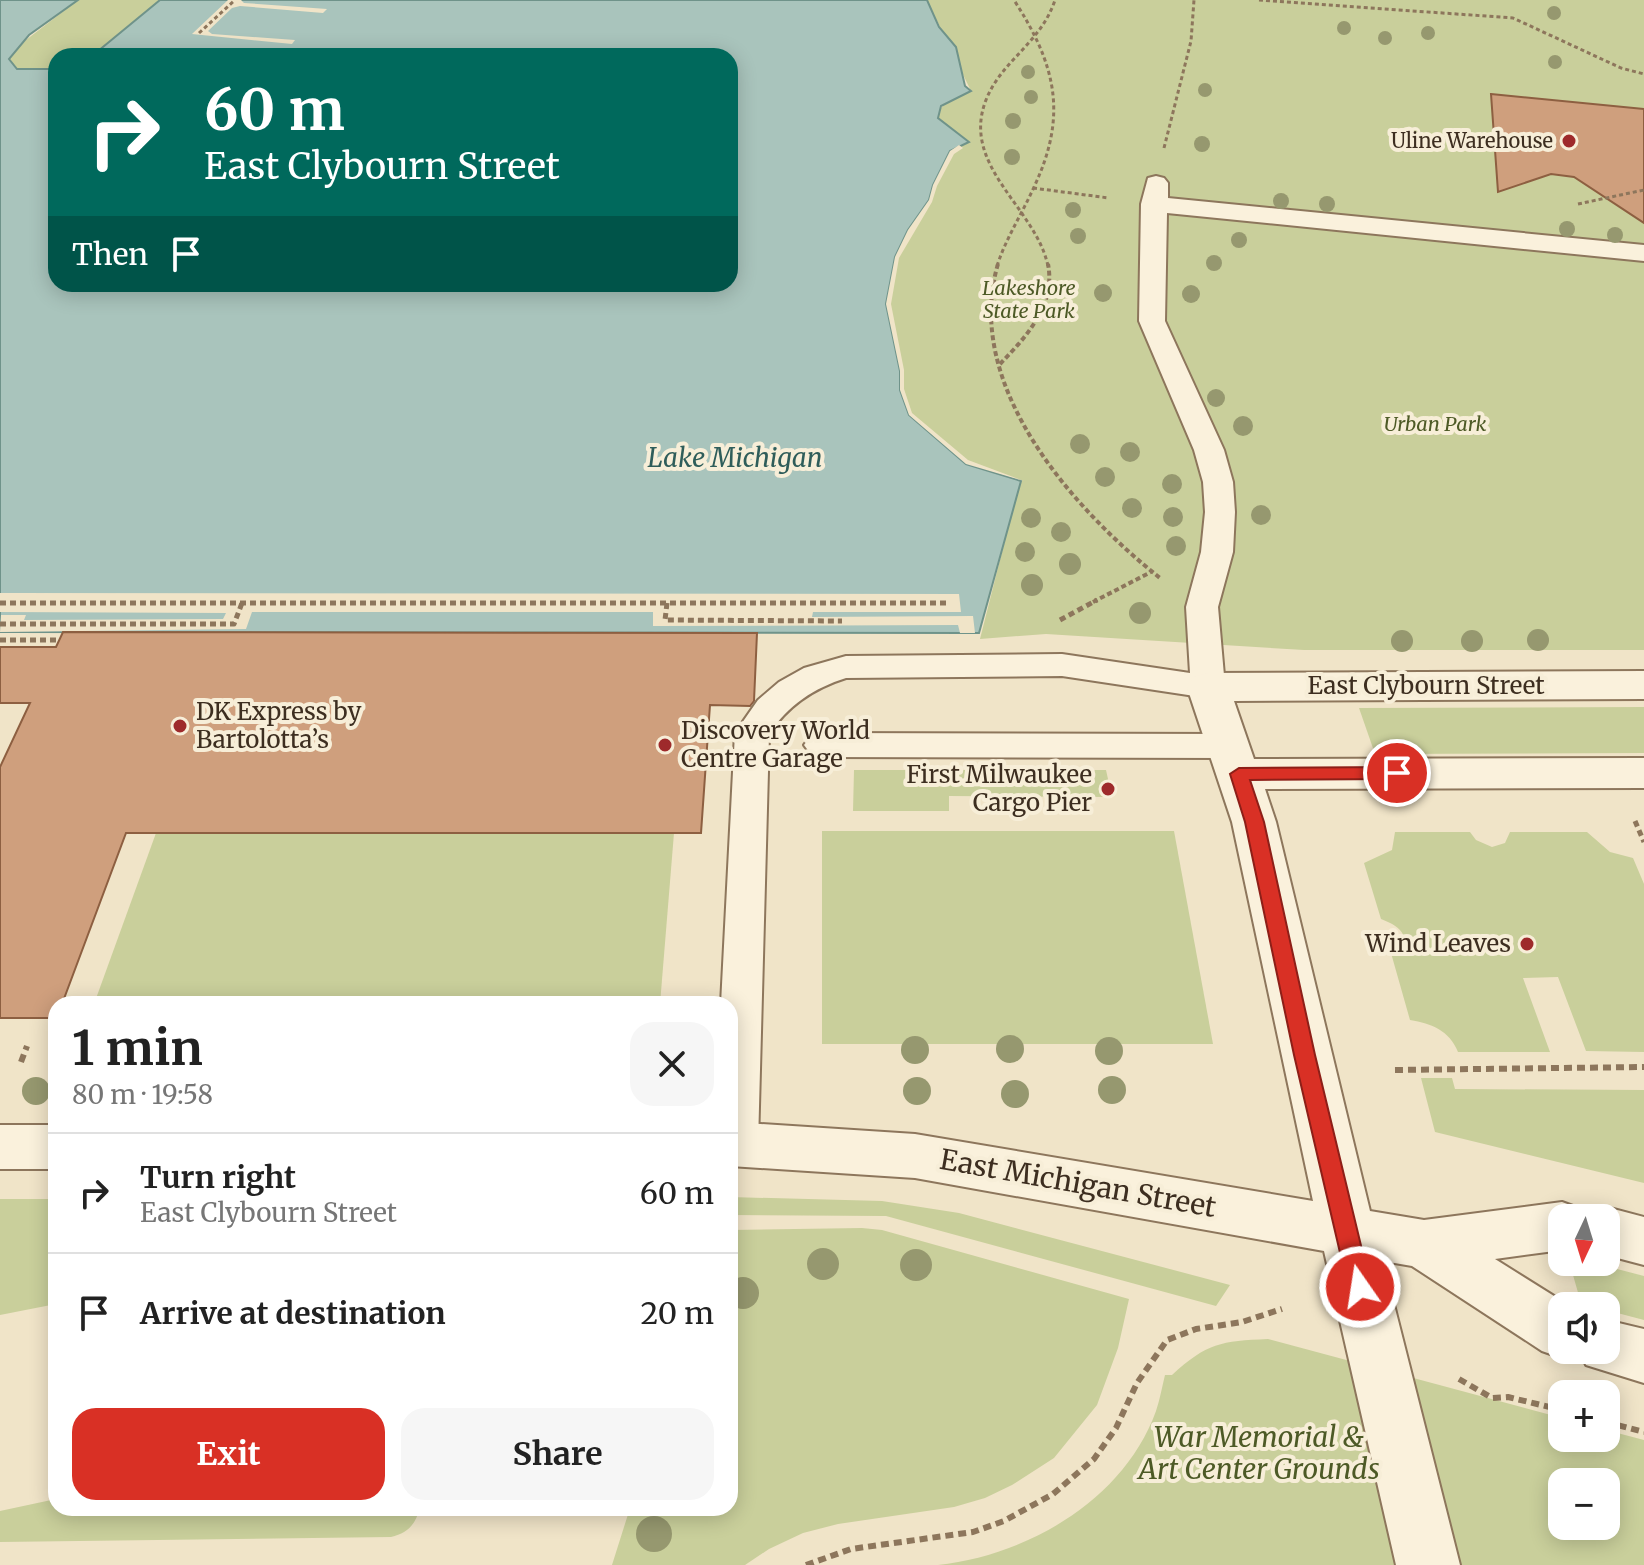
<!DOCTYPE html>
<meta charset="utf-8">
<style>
body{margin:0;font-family:Merriweather,serif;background:#f6f6f6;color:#222;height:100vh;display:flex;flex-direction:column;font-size:30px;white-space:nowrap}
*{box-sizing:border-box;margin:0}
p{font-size:26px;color:#767676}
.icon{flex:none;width:44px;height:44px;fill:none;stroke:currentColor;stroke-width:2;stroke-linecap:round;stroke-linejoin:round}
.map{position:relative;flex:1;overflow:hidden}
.side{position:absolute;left:48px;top:996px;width:690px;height:520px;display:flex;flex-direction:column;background:#fff;border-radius:24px;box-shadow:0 4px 20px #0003}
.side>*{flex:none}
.guide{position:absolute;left:48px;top:48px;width:690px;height:244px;border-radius:24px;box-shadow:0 4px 20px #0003;background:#00695c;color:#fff;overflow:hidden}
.needle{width:52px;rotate:184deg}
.fabs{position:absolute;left:1548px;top:1204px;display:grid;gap:16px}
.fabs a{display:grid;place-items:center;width:72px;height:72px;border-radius:16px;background:#fff;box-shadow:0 4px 20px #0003;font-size:40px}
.pin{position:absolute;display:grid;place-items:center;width:68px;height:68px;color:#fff;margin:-34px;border:4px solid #fff;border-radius:50%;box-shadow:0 2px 8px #0007}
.me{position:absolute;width:88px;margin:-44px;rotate:347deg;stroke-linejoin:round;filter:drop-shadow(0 0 6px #0008)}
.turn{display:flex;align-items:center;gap:28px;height:168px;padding:0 24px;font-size:36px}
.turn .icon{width:104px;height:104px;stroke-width:2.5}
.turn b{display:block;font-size:56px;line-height:68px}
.then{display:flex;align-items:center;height:76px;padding:0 24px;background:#0003;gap:16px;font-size:30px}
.round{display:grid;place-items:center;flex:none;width:84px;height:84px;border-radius:24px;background:#f6f6f6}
.summary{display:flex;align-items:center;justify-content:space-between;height:136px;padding:0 24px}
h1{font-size:48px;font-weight:700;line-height:60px}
.primary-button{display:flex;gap:16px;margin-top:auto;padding:16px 24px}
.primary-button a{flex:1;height:92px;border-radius:24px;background:#d93025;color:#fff;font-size:32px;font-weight:700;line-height:92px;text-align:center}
.primary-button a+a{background:#f6f6f6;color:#222}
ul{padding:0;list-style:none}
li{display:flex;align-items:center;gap:24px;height:120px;padding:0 24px;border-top:2px solid #e0e0e0}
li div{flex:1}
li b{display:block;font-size:30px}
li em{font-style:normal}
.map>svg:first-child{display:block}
</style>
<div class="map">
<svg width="1644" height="1565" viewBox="0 0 1644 1565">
<rect width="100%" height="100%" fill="#f0e4c8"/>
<!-- green -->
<g fill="#c9cf9b" fill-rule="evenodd">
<path d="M 78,0 L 160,0 L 92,56 L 56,56 L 56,69 L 17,69 L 9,59 L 13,50 Z"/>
<path d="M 927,0 L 1644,0 L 1644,650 L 1304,650 L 1046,634 L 980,639 L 1020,481 L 966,464 L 909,415 L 886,304 L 895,257 L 944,125 L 938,118 L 938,111 L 947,102 L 971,91 Z"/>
<path d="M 1644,707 L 1644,753 L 1375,754 L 1359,708 Z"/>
<path d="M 854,770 L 1106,770 L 1112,797 L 949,796 L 949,811 L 853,811 Z"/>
<path d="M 822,831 L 1174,831 L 1213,1044 L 822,1044 Z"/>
<path d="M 1395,832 L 1470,832 L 1476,840 L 1492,847 L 1505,843 L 1510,832 L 1587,832 L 1610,852 L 1633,858 L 1644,884 L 1644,1052 L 1586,1051 L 1558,977 L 1523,978 L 1550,1052 L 1458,1052 C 1449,1030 1432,1024 1410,1020 L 1391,953 L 1400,951 L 1406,944 C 1404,929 1394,924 1381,919 L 1364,863 L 1392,850 Z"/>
<path d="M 156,833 L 674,833 L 660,1004 L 94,1004 Z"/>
<path d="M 1421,1078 L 1452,1078 L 1455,1089 L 1644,1090 L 1644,1183 L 1435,1132 Z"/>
<path d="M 730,1197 L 882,1201 L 959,1213 L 1230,1285 L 1216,1306 L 886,1216 L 730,1215 Z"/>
<path d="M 0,1199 L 56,1199 L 56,1304 L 0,1315 Z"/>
<path d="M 862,1228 L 882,1230 L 1129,1299 L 1118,1348 L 1097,1405 L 1054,1458 L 1012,1485 L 985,1498 L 954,1507 L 838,1524 L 803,1533 L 769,1549 L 745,1565 L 612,1565 L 630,1508 L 730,1508 L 730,1230 Z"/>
<path d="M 1584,1263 L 1594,1263 L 1644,1276 L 1644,1320 L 1606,1310 L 1606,1306 L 1595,1306 L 1579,1296 L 1573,1275 Z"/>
<path d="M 1268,1339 L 1562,1418 L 1562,1438 L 1606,1438 L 1606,1430 L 1644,1440 L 1644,1565 L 938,1565 C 1028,1555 1124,1500 1156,1411 C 1160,1399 1162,1387 1165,1375 L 1172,1375 C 1207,1343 1221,1341 1268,1339 ZM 1562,1482 L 1606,1482 L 1606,1526 L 1562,1526 Z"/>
<path d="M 56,1499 L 56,1508 L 420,1508 C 415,1525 408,1533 391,1537 L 0,1542 L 0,1511 Z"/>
</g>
<!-- water -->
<path fill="#a9c4bc" stroke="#6f938a" stroke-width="2" d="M 0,0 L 78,0 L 29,35 L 9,59 L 17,69 L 56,69 L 56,284 L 730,284 L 730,56 L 92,56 L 160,0 L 927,0 L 939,27 L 956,47 L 965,86 L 971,91 L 941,106 L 938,118 L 969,142 L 950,151 L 933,185 L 929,200 L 908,230 L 895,257 L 886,304 L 900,371 L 900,390 L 909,415 L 966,464 L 1021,481 L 979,633 L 0,632 Z"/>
<!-- pier -->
<g fill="#f0e4c8">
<path d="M 228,0 L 241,0 L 244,3 L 327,9 L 323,13 L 240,6 L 232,8 L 208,31 L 212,34 L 295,40 L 292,44 L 192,34 Z"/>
<path d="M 959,145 L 963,148 L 954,154 L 937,186 L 932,202 L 899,258 L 891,304 L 904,370 L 904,389 L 912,413 L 968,460 L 1024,481 L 966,464 L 909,415 L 900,390 L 900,371 L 886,304 L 895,257 L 908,230 L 929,200 L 933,185 L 950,151 Z"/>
<path d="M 0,593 L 959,594 L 961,612 L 813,612 L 812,617 L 973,616 L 975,633 L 960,633 L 958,625 L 653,626 L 653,612 L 252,612 L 246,629 L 0,632 L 1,615 L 26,615 L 24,620 L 223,619 L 226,613 L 0,612 Z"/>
</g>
<!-- building -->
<g fill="#cf9f7d" stroke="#8d5f41" stroke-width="2">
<path d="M 1491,94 L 1644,109 L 1644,223 L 1574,177 L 1551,174 L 1498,192 Z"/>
<path d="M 63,632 L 757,633 L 754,701 L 750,706 L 710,705 L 701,833 L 126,833 L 62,1004 L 56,1004 L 56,1018 L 0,1018 L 0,767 L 30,703 L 0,703 L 0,647 L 56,647 Z"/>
</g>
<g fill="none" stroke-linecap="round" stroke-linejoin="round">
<!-- lane casing -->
<g stroke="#8d765c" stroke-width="4">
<g id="lane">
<path d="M 1156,176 L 1164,178 L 1168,183 L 1168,198 L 1644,245 L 1644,261 L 1167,213 L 1165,321 L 1224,450 L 1233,482 L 1235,512 L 1233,552 L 1218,607 L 1225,687 L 1220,695 L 1208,698 L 1062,676 L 846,678 C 814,688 788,705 769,734 L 758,1144 L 751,1157 L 736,1162 L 730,1160 L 730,1004 L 721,1004 L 735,733 L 758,700 L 779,682 L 804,668 L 846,656 L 1062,654 L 1190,673 L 1186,607 L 1201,552 L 1205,512 L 1203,482 L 1194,450 L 1139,321 L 1141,204 L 1148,178 Z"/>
<path d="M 822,733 L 1229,734 L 1241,738 L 1247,746 L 1241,754 L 1229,758 L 822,757 L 810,753 L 804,745 L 810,737 Z"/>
</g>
</g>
<!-- street casing -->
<g stroke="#8d765c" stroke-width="4">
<g id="street">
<path d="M 1644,671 L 1644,699 L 1234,701 L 1254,759 L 1644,758 L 1644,788 L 1265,789 L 1276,822 L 1370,1211 L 1424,1220 L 1562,1202 L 1581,1209 L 1585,1217 L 1606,1207 L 1644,1217 L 1644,1265 L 1606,1255 L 1606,1218 L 1562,1218 L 1562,1250 L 1495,1259 L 1570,1306 L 1562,1306 L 1562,1350 L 1606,1350 L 1606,1320 L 1644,1329 L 1644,1383 L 1586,1365 L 1580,1352 L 1562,1358 L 1542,1351 L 1412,1266 L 1383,1261 L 1460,1565 L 1396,1565 L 1324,1251 L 915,1178 L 730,1166 L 730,1122 L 915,1134 L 1313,1201 L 1232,822 L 1187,687 L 1193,677 L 1208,673 Z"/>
<rect x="0" y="1125" width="56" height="44"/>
</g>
</g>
<!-- path-far3 -->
<g stroke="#8d765c" stroke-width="3" stroke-dasharray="4 3" stroke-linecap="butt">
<path d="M 1259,0 L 1513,18 L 1621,68 L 1644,74"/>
<path d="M 199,33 L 235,0"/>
<path d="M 1164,148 L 1191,41 L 1194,0"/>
<path d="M 1033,188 L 1109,198"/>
<path d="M 1578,204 L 1644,190"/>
<path d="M 997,266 C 1006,238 1022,214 1034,187 C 1068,115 1056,65 1014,0"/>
<path d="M 1048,266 C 1036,208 960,166 986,100 C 1001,61 1041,43 1055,0"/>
</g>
<!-- path-far2 -->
<g stroke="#8d765c" stroke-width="4" stroke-dasharray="5 3" stroke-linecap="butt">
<path d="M 998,264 C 962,385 1073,509 1160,578"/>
<path d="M 1000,364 C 1026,337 1056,305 1048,264"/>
<path d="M 1093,602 L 1151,572"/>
</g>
<!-- path-far1 -->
<g stroke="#8d765c" stroke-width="5" stroke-dasharray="6 4" stroke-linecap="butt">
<path d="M 0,603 L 950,603"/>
<path d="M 667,603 L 665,620 L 842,621"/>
<path d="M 1060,620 L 1097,600"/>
<path d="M 0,624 L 234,624 L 242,603"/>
<path d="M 0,640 L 60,640"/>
<path d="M 1635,821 L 1644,842"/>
</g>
<!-- path -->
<g stroke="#8d765c" stroke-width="6" stroke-dasharray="8 5" stroke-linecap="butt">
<path d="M 21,1062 L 27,1046"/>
<path d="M 1395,1070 L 1644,1067"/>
<path d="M 1459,1379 L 1492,1398 L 1508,1397 L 1562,1410"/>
<path d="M 1606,1422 L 1644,1432"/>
<path d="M 806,1565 L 851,1549 L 973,1532 L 1004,1521 L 1053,1494 L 1094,1459 L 1116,1428 L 1137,1383 L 1167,1340 L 1196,1329 L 1242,1322 L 1282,1309"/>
</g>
<!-- lane -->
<use href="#lane" fill="#faf1dc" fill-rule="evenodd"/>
<!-- street -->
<use href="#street" fill="#faf1dc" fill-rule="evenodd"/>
</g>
<!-- trees -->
<g fill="#96986f">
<circle cx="1554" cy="13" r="7"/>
<circle cx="1344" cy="28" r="7"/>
<circle cx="1428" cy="33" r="7"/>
<circle cx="1385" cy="38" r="7"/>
<circle cx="1555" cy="62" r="7"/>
<circle cx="1028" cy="72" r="7"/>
<circle cx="1205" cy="90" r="7"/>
<circle cx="1031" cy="97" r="7"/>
<circle cx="1013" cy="121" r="8"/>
<circle cx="1202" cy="144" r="8"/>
<circle cx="1012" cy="157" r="8"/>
<circle cx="1281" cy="201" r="8"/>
<circle cx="1327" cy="204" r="8"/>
<circle cx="1073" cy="210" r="8"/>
<circle cx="1567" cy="229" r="8"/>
<circle cx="1615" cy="235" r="8"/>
<circle cx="1078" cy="236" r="8"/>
<circle cx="1239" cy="240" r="8"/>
<circle cx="1214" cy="263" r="8"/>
<circle cx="1103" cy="293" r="9"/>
<circle cx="1191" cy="294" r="9"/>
<circle cx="1216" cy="398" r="9"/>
<circle cx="1243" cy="426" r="10"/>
<circle cx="1080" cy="444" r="10"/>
<circle cx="1130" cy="452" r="10"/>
<circle cx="1105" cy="477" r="10"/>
<circle cx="1172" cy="484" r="10"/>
<circle cx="1132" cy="508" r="10"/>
<circle cx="1261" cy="515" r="10"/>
<circle cx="1173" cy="517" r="10"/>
<circle cx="1031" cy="518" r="10"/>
<circle cx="1061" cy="532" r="10"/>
<circle cx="1176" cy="546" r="10"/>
<circle cx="1025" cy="552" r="10"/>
<circle cx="1070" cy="564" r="11"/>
<circle cx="1032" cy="585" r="11"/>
<circle cx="1140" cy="613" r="11"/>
<circle cx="1538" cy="640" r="11"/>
<circle cx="1402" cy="641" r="11"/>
<circle cx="1472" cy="641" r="11"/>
<circle cx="1010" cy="1049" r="14"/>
<circle cx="915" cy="1050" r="14"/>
<circle cx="1109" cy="1051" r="14"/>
<circle cx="1112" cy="1090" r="14"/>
<circle cx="36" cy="1091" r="14"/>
<circle cx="917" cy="1091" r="14"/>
<circle cx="1015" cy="1094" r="14"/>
<circle cx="823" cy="1264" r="16"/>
<circle cx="916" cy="1265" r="16"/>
<circle cx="743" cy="1293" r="16"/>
<circle cx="654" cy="1534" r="18"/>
</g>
<!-- route -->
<path fill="#d93025" stroke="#8d1f18" stroke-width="2" d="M 1397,767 L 1406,773 L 1397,779 L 1250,780 L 1264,822 L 1315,1055 L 1371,1287 L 1368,1294 L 1360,1297 L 1352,1294 L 1348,1287 L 1294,1055 L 1245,822 L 1230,774 L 1239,768 Z"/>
<!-- markers -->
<g fill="#9e2a2b" stroke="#f7eed8" stroke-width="3">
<circle cx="1569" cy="141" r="8"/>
<circle cx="180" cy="726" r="8"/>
<circle cx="665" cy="745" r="8"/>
<circle cx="1108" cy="789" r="8"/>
<circle cx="1527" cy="944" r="8"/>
</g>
<g text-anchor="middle" stroke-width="8" stroke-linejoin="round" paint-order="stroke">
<!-- far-poi labels -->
<g font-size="20" fill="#3d2e20" stroke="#f7eed8" text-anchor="end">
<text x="1553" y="148">Uline Warehouse</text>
</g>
<!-- far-park labels -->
<g font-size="20" font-style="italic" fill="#4d5a26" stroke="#f7eed8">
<text x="1029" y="295">Lakeshore<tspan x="1029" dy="23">State Park</tspan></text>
<text x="1435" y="431">Urban Park</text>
</g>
<!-- street labels -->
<g font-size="24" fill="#3d2e20" stroke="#f7eed8">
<text x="1426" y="694">East Clybourn Street</text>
</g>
<!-- poi labels -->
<g font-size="24" fill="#3d2e20" stroke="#f7eed8" text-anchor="start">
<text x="196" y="720">DK Express by<tspan x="196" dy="28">Bartolotta’s</tspan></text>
<text x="681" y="739">Discovery World<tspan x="681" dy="28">Centre Garage</tspan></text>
<text x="1092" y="783" text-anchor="end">First Milwaukee<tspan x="1092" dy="28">Cargo Pier</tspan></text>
<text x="1511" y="952" text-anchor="end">Wind Leaves</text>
</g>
<!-- water labels -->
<g font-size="26" font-style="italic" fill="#2f5d5a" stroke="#f7eed8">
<text x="735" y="467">Lake Michigan</text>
</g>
<!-- near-street labels -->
<g font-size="28" fill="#3d2e20" stroke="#f7eed8">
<text transform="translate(1078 1183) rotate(10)" y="10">East Michigan Street</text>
</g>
<!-- near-park labels -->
<g font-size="28" font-style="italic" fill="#4d5a26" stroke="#f7eed8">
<text x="1259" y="1447">War Memorial &amp;<tspan x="1259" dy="32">Art Center Grounds</tspan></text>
</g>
</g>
</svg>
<div class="fabs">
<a><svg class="needle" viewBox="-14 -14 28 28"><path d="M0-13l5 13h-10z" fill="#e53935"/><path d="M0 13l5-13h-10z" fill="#767676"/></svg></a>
<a><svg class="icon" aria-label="sound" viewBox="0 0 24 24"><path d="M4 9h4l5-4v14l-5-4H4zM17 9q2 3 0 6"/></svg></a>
<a>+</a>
<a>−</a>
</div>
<div class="pin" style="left:1397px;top:773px;background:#d93025"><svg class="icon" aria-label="arrive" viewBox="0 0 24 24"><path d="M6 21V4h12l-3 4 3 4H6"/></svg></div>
<svg class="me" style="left:1360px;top:1287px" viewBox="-20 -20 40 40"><circle r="17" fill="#d93025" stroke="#fff" stroke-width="3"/><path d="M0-11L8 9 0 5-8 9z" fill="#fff"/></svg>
<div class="guide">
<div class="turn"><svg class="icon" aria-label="right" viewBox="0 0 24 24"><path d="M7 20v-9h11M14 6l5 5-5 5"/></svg><div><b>60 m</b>East Clybourn Street</div></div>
<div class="then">Then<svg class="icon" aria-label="arrive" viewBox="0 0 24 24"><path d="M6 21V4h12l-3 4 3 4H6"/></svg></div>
</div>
<section class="side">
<div class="summary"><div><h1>1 min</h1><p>80 m · 19:58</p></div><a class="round"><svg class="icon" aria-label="close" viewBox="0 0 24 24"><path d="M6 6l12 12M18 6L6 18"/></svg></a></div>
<ul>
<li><svg class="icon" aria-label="right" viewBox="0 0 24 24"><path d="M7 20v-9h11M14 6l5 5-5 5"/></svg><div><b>Turn right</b><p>East Clybourn Street</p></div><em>60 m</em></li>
<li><svg class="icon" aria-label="arrive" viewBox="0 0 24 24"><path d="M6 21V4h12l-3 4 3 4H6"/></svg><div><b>Arrive at destination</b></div><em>20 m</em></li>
</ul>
<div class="primary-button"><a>Exit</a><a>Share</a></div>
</section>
</div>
